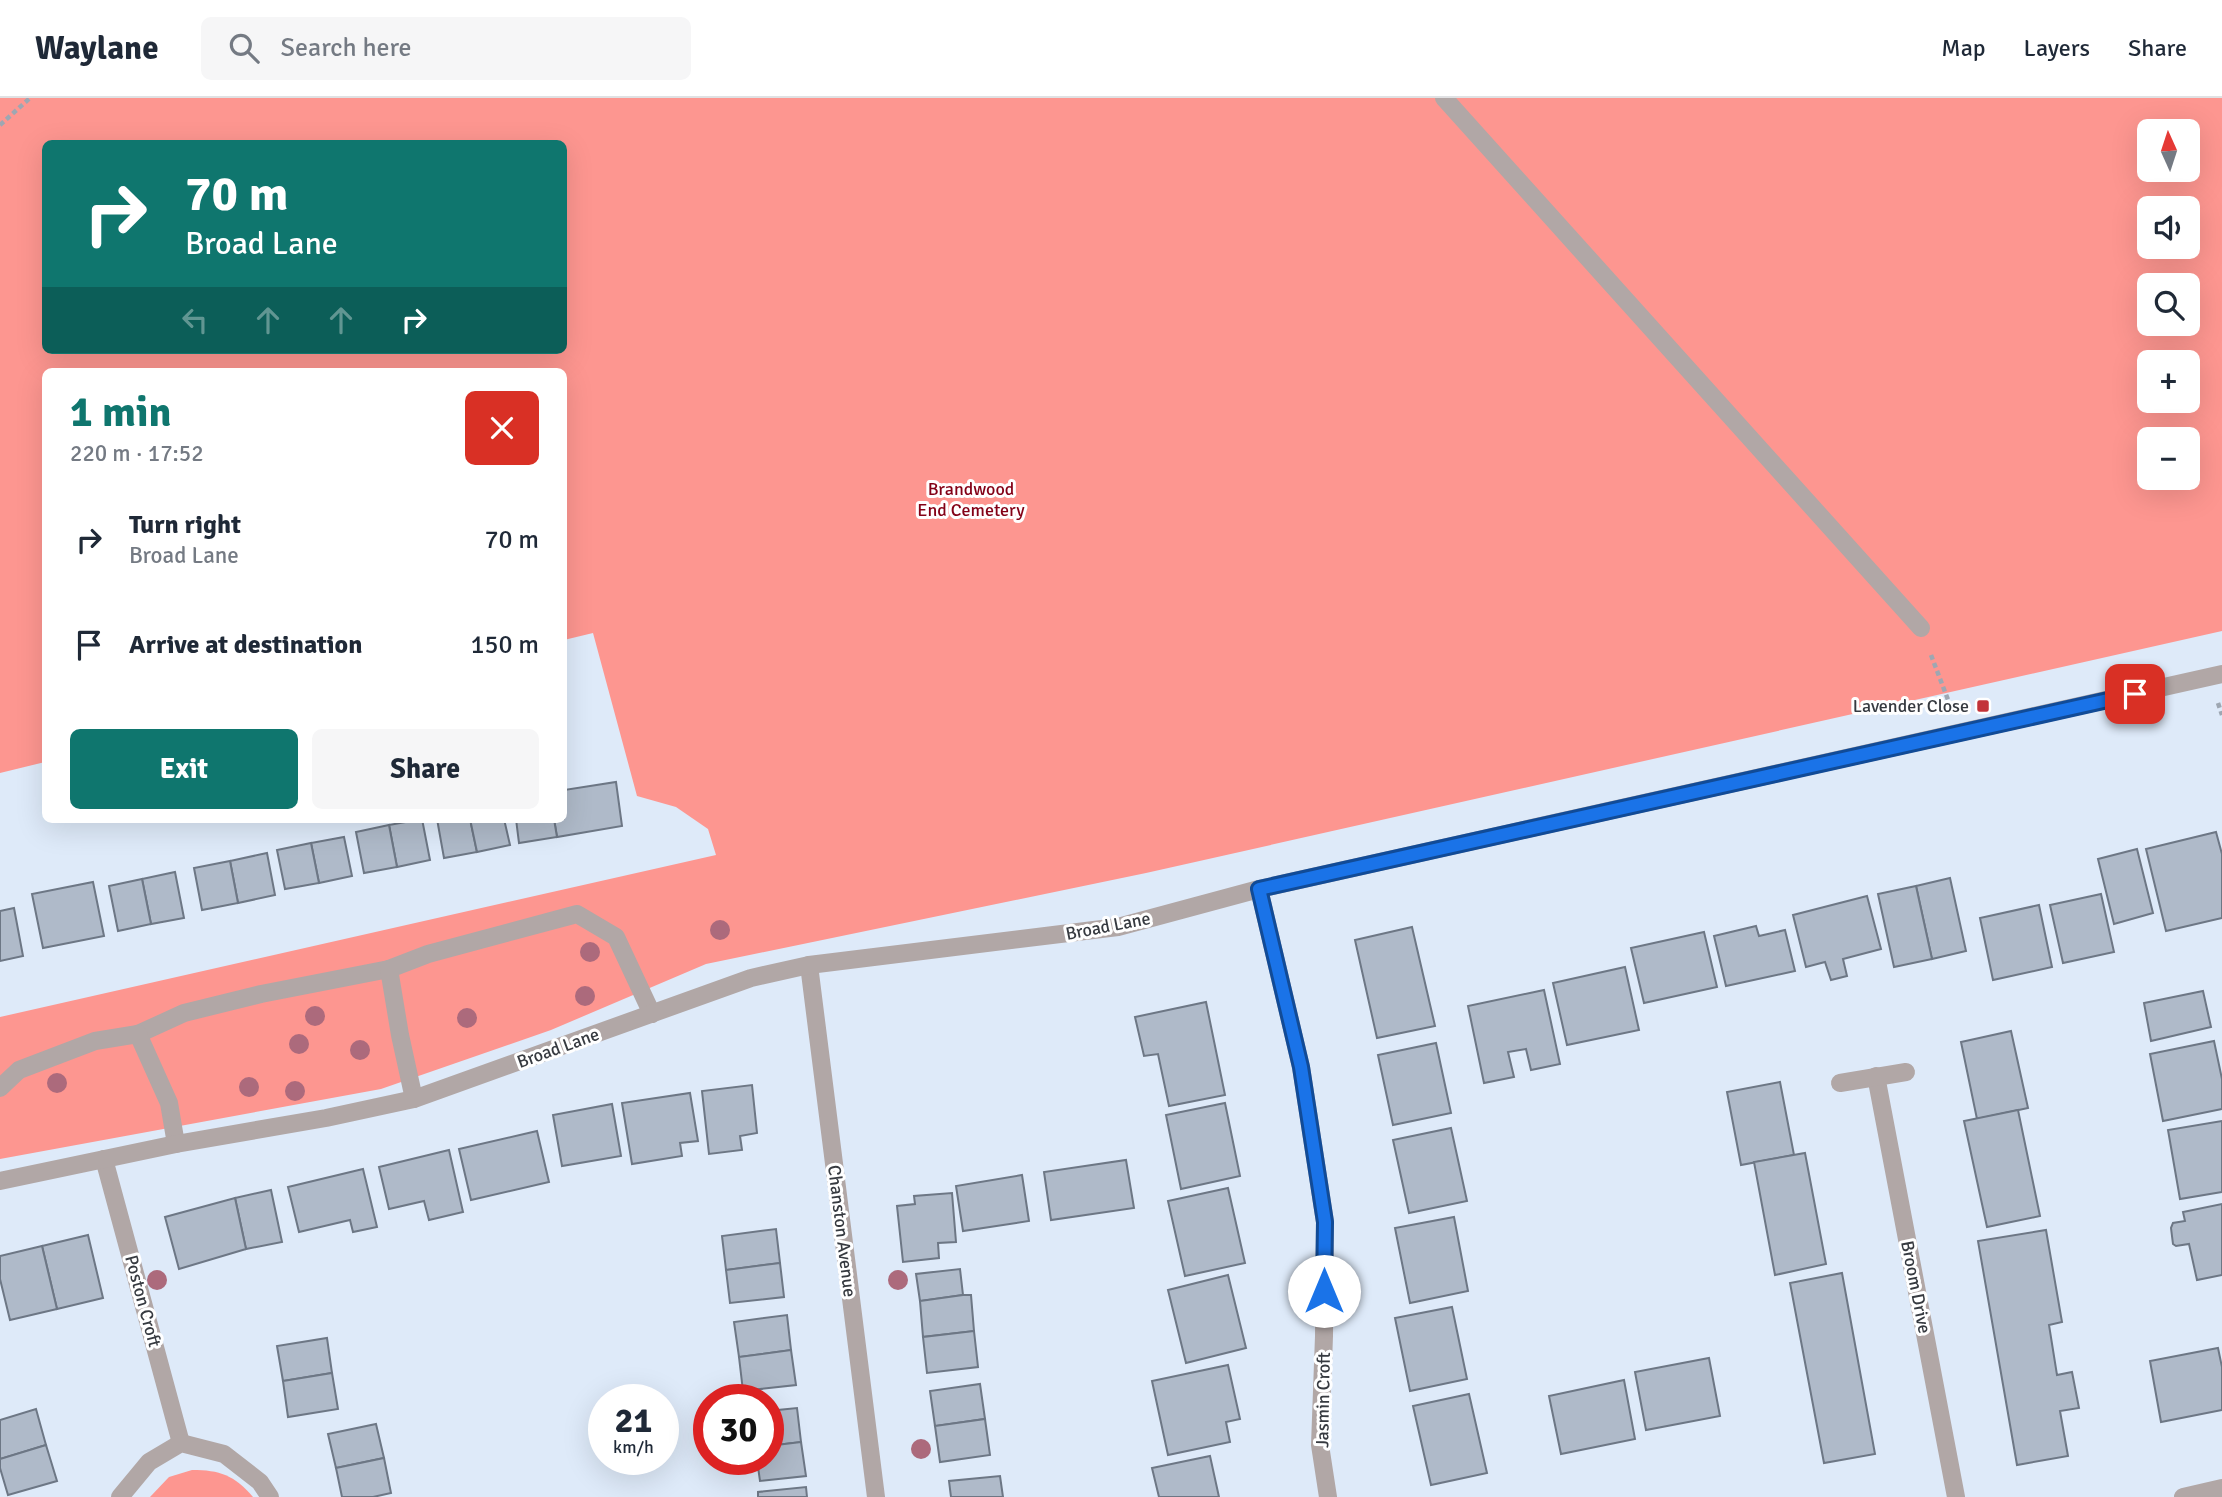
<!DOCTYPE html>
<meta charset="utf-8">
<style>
body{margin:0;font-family:Signika,sans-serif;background:#f6f6f7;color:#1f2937;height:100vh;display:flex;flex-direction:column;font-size:26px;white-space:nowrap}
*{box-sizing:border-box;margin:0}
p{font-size:23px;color:#747a83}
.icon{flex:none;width:38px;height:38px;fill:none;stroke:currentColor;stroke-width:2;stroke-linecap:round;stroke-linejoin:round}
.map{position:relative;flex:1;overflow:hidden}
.details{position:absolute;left:42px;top:270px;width:525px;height:455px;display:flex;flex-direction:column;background:#fff;border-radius:10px;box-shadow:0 7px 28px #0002}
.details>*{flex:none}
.banner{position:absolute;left:42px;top:42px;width:525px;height:214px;border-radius:10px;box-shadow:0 7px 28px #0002;background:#0f766e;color:#fff;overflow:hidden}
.needle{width:46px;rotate:357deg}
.controls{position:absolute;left:2137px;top:21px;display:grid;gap:14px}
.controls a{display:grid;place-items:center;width:63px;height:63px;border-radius:10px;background:#fff;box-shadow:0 7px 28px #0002;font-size:35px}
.speed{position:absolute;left:588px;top:1286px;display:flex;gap:14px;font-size:35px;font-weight:700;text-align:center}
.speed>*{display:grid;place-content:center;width:91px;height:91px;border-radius:50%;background:#fff;box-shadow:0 7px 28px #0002;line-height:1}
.speed small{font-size:18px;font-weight:400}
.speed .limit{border:10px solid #d22;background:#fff;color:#111}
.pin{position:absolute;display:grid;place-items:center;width:60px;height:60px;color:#fff;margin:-30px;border-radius:14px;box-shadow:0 4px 10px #0006}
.me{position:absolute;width:77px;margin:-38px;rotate:0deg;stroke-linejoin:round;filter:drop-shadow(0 0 5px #0008)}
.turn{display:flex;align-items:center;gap:24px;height:147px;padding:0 28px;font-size:32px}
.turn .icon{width:91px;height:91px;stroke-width:2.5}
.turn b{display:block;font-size:49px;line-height:60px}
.lanes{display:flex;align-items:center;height:66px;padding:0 28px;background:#0003;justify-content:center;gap:35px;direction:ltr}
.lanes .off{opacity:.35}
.round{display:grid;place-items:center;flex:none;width:74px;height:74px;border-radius:10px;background:#f6f6f7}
.head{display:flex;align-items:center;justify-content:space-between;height:119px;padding:0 28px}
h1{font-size:42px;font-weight:700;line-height:52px;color:#0f766e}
.button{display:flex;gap:14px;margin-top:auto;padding:14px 28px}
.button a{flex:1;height:80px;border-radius:10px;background:#0f766e;color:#fff;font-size:28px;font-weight:700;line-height:80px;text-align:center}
.button a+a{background:#f6f6f7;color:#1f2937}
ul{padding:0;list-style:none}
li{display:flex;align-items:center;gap:21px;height:105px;padding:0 28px}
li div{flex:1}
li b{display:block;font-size:26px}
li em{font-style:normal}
header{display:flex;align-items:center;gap:42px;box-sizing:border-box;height:98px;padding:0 35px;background:#fff;border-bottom:2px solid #e0e1e3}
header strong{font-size:33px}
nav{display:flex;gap:38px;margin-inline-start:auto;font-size:24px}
.search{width:490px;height:63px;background:#f6f6f7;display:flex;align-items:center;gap:18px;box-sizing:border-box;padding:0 24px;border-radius:10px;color:#747a83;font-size:26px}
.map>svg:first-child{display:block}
</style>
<header>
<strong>Waylane</strong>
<div class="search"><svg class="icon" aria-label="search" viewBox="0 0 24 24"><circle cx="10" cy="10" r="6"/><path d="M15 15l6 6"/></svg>Search here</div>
<nav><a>Map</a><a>Layers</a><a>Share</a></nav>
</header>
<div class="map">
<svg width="2222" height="1399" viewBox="0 0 2222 1399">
<rect width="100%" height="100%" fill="#deeaf9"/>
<!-- green -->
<g fill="#fd9690" fill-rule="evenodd">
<path d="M 0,0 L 2222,0 L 2222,533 L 1146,775 L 706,866 L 551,932 L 381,991 L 0,1061 L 0,919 L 716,757 L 708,731 L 676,709 L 637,698 L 593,535 L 564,542 L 564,273 L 46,273 L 45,664 L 0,675 ZM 2149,33 L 2188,33 L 2188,72 L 2149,72 ZM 46,46 L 564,46 L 564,252 L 46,252 ZM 2149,110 L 2188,110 L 2188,149 L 2149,149 ZM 2149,187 L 2188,187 L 2188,226 L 2149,226 ZM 2149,264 L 2188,264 L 2188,303 L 2149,303 ZM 2149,341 L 2188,341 L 2188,380 L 2149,380 Z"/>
<path d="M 192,1372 C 220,1372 234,1377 253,1399 L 150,1399 L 169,1379 Z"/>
</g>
<!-- building -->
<g fill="#afbac9" stroke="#6d7785" stroke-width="2">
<path d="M 616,684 L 622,728 L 557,739 L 554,721 L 564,721 L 564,692 Z"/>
<path d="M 422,721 L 430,762 L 397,769 L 389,727 Z"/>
<path d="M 437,721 L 470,721 L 477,754 L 444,760 Z"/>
<path d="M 470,721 L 504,721 L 510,747 L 477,754 Z"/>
<path d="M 516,721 L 554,721 L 557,739 L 519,745 Z"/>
<path d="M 389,727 L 397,769 L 364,775 L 356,734 Z"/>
<path d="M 2216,734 L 2222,756 L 2222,820 L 2166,833 L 2146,751 Z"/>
<path d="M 344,739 L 352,778 L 319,785 L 311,745 Z"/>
<path d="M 311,745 L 319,785 L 285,791 L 277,752 Z"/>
<path d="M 2137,751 L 2153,815 L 2114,826 L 2098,761 Z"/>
<path d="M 267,755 L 275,797 L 238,805 L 230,763 Z"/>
<path d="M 230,763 L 238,805 L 202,812 L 194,770 Z"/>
<path d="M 175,774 L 184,820 L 151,826 L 142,781 Z"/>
<path d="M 1950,780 L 1966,853 L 1932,861 L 1916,788 Z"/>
<path d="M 142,781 L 151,826 L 118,833 L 109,788 Z"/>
<path d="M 93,784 L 104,838 L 43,850 L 32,796 Z"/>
<path d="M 1916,788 L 1932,861 L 1894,869 L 1878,796 Z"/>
<path d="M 2101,796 L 2114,854 L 2063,865 L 2050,807 Z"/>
<path d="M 1867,798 L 1881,851 L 1843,861 L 1847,878 L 1831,882 L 1825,864 L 1806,869 L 1793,817 Z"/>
<path d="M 2039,807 L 2052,869 L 1993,882 L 1980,820 Z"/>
<path d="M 14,810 L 23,858 L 0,863 L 0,813 Z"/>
<path d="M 1756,828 L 1759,838 L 1785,832 L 1795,873 L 1726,888 L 1714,838 Z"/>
<path d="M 1412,829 L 1435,928 L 1377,940 L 1355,842 Z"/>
<path d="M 1704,834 L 1717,889 L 1644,905 L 1631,850 Z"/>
<path d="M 1625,869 L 1639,932 L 1567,947 L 1553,885 Z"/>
<path d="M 1544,892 L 1560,966 L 1531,972 L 1526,951 L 1508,954 L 1514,979 L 1484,985 L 1468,908 Z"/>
<path d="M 2203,893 L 2211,929 L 2151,943 L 2144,905 Z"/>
<path d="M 1206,904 L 1225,997 L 1169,1008 L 1158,956 L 1144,958 L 1135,919 Z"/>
<path d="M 2011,933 L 2028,1010 L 1977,1021 L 1961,944 Z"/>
<path d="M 2214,943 L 2222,981 L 2222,1011 L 2163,1023 L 2150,956 Z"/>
<path d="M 1436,945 L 1451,1015 L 1393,1027 L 1378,957 Z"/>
<path d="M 1780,984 L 1794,1057 L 1741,1067 L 1727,994 Z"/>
<path d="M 752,987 L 757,1035 L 740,1038 L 742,1052 L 709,1056 L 702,993 Z"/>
<path d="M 690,995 L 698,1043 L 680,1045 L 682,1058 L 632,1066 L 622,1005 Z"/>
<path d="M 1225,1005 L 1240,1078 L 1181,1091 L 1166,1017 Z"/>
<path d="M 612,1006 L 621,1058 L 562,1068 L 553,1017 Z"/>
<path d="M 2018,1012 L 2040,1118 L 1987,1129 L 1964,1023 Z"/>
<path d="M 2222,1023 L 2222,1094 L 2180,1101 L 2168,1032 Z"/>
<path d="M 1451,1030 L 1467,1103 L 1409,1115 L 1393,1042 Z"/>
<path d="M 537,1033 L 549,1084 L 471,1102 L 459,1051 Z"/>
<path d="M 449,1052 L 463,1114 L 429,1122 L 424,1103 L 389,1111 L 379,1069 Z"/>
<path d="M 1805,1055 L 1826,1166 L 1775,1177 L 1754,1064 Z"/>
<path d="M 1126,1062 L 1134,1110 L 1051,1122 L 1044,1074 Z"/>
<path d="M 363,1071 L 377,1129 L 353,1134 L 350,1122 L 299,1134 L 288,1089 Z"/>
<path d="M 1022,1077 L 1029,1123 L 963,1133 L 956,1088 Z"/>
<path d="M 1228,1090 L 1245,1165 L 1185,1178 L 1168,1103 Z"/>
<path d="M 271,1092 L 282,1144 L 246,1151 L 235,1100 Z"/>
<path d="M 952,1095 L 956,1144 L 938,1145 L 939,1160 L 903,1164 L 897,1108 L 915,1106 L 914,1098 Z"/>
<path d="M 235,1100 L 246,1151 L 179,1171 L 165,1119 Z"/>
<path d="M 2222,1106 L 2222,1177 L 2197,1182 L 2189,1146 L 2176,1148 L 2173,1146 L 2171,1130 L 2173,1125 L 2185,1123 L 2183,1114 Z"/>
<path d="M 1454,1119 L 1468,1193 L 1410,1205 L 1395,1130 Z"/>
<path d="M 776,1131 L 780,1165 L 726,1172 L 722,1138 Z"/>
<path d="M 2046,1132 L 2062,1224 L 2049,1227 L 2057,1277 L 2072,1274 L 2079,1310 L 2060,1313 L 2068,1358 L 2017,1367 L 1978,1143 Z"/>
<path d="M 88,1137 L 103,1200 L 57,1211 L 42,1148 Z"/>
<path d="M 42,1148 L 57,1211 L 10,1222 L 0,1181 L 0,1158 Z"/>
<path d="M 780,1165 L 784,1199 L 730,1205 L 726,1172 Z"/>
<path d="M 960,1171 L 963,1197 L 920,1203 L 916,1176 Z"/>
<path d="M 1842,1175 L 1875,1356 L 1824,1365 L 1790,1185 Z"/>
<path d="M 1228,1177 L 1246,1250 L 1186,1265 L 1168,1192 Z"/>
<path d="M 963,1197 L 971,1197 L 974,1233 L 923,1239 L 920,1203 Z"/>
<path d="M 1452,1209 L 1467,1281 L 1410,1293 L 1395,1220 Z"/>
<path d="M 787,1217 L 791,1252 L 739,1259 L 734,1224 Z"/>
<path d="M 974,1233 L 978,1269 L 927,1275 L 923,1239 Z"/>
<path d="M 327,1240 L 332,1275 L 283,1283 L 277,1248 Z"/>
<path d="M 2218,1250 L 2222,1269 L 2222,1312 L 2161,1324 L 2150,1263 Z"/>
<path d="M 791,1252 L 796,1287 L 743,1293 L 739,1259 Z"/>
<path d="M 1709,1260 L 1720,1318 L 1646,1332 L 1635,1274 Z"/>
<path d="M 1228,1267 L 1240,1321 L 1226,1324 L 1230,1344 L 1168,1357 L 1152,1283 Z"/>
<path d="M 332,1275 L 338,1311 L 288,1319 L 283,1283 Z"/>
<path d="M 1624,1282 L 1635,1341 L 1561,1356 L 1549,1298 Z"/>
<path d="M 980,1286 L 985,1321 L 935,1328 L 930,1293 Z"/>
<path d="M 1469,1296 L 1487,1375 L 1431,1387 L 1413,1308 Z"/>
<path d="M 797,1310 L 801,1344 L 768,1348 L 768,1313 Z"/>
<path d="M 36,1311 L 46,1347 L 0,1361 L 0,1322 Z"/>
<path d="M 985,1321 L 990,1357 L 940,1364 L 935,1328 Z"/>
<path d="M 376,1326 L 384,1360 L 336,1370 L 328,1336 Z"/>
<path d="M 801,1344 L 806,1378 L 760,1383 L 757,1362 L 768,1362 L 768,1348 Z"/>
<path d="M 46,1347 L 57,1383 L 8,1397 L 0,1370 L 0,1361 Z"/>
<path d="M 1210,1358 L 1219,1399 L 1159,1399 L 1152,1370 Z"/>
<path d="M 384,1360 L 391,1395 L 373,1399 L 342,1399 L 336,1370 Z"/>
<path d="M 1000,1378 L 1003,1399 L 951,1399 L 949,1383 Z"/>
<path d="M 806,1389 L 807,1399 L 758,1399 L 758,1394 Z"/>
</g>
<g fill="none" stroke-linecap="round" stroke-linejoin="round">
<!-- path -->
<g stroke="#9ea7b2" stroke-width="4.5" stroke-dasharray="5 3.5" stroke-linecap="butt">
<path d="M 0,27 L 30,0"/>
<path d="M 1931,557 L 1950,607"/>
<path d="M 2218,605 L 2222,617"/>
</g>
<!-- minor -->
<g stroke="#b1a7a6" stroke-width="18">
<path d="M 1444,0 L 1921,530"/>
<path d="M 1259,791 L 1301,969 L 1325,1124 L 1324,1238 L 1320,1347 L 1328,1399"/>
<path d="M 809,867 L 876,1399"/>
<path d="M 138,936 L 184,915 L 261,896 L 389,871"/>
<path d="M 1876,978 L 1956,1399"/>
<path d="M 1840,985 L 1906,974"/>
<path d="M 0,990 L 19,972 L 95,943 L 138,936 L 169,1005 L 176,1046"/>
<path d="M 414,1001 L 400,937 L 389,871 L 428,856 L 577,816 L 616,839 L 652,916"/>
<path d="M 104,1061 L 181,1345"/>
<path d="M 0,1083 L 176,1046 L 326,1020 L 414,1001 L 751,880 L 809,867 L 1118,829 L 1259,791 L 2222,576"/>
<path d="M 120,1399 L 149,1364 L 181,1345 L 224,1356 L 260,1384 L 270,1399"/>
<path d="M 2183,1399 L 2222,1390"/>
</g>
</g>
<!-- trees -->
<g fill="#ac6a7c">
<circle cx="720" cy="832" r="10"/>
<circle cx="590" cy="854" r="10"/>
<circle cx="585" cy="898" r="10"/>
<circle cx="315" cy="918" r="10"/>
<circle cx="467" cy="920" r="10"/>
<circle cx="299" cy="946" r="10"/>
<circle cx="360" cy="952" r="10"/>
<circle cx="57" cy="985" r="10"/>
<circle cx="249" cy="989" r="10"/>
<circle cx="295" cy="993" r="10"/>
<circle cx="157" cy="1182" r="10"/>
<circle cx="898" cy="1182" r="10"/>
<circle cx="921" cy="1351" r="10"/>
</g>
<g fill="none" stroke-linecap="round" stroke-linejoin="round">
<!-- route casing -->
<g stroke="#114b97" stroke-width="18">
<path id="route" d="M 1324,1193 L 1325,1124 L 1301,969 L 1259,791 L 2135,596"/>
</g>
<!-- route -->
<use href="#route" stroke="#1a73e8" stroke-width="12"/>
</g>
<!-- markers -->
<rect fill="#c23339" stroke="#fff" stroke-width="2.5" x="1976" y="601" width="14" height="14" rx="3.5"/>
<g text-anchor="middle" stroke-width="6" stroke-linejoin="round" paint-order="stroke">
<!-- park labels -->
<g font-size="18" fill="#830116" stroke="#fff">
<text x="971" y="397">Brandwood<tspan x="971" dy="21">End Cemetery</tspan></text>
</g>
<!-- poi labels -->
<g font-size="18" fill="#363a40" stroke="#fff" text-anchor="end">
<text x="1969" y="614">Lavender Close</text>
</g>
<!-- street labels -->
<g font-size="18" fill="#363a40" stroke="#fff">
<text transform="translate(1108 828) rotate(-11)" y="6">Broad Lane</text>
<text transform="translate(558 950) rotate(-20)" y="6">Broad Lane</text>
<text transform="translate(842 1133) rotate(83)" y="6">Chanston Avenue</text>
<text transform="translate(1916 1189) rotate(79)" y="6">Broom Drive</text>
<text transform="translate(143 1203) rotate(75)" y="6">Poston Croft</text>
<text transform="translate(1323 1302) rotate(-89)" y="6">Jasmin Croft</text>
</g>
</g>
</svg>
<div class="controls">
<a><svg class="needle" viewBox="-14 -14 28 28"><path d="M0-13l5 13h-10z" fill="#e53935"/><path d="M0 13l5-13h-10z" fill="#747a83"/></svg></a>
<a><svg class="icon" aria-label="sound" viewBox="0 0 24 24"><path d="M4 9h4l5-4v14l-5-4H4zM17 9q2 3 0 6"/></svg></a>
<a><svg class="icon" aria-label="search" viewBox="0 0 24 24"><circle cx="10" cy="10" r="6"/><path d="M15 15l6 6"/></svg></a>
<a>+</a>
<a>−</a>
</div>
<div class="speed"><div>21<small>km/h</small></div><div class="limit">30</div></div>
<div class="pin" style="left:2135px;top:596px;background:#d93025"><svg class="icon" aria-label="arrive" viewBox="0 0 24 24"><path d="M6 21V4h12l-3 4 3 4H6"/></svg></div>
<svg class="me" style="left:1324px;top:1193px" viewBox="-20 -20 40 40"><circle r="19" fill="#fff"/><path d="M0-13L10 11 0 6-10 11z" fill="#1a73e8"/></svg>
<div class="banner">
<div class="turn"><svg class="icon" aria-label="right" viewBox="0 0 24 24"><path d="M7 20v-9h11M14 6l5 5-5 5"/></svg><div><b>70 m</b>Broad Lane</div></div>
<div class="lanes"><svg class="icon off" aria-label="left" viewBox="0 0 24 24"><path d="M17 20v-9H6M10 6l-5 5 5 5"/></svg><svg class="icon off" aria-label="ahead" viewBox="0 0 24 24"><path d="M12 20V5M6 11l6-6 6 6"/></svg><svg class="icon off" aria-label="ahead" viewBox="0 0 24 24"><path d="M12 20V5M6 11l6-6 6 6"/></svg><svg class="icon" aria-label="right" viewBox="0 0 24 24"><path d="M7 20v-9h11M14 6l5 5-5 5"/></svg></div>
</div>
<section class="details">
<div class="head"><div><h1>1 min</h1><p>220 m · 17:52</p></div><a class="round" style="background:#d93025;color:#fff"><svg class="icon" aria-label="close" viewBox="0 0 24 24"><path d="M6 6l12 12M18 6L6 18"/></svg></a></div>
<ul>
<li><svg class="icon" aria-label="right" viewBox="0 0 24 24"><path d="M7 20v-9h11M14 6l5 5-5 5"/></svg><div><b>Turn right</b><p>Broad Lane</p></div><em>70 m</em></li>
<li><svg class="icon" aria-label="arrive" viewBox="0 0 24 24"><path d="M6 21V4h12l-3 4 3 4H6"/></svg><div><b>Arrive at destination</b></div><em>150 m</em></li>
</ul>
<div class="button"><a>Exit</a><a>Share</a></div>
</section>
</div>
